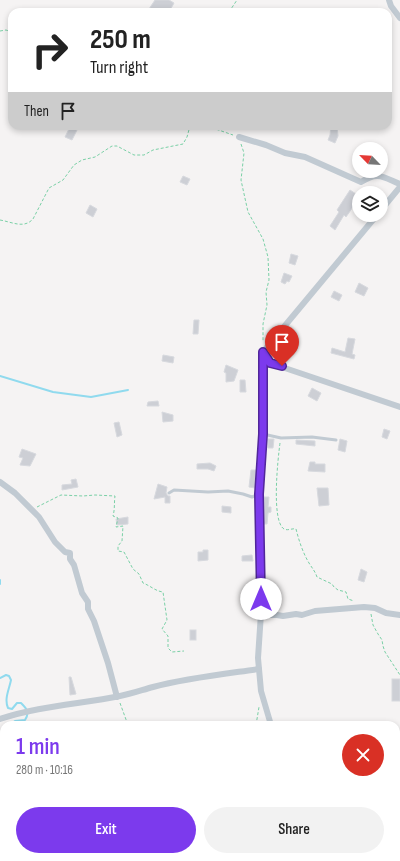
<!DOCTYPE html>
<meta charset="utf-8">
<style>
body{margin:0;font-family:"Sofia Sans Condensed",sans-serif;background:#f2f2f2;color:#222;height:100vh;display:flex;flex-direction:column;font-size:15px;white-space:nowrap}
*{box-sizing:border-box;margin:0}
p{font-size:13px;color:#767676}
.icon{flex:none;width:22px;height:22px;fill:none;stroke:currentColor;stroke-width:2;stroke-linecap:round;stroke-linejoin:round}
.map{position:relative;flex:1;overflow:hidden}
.side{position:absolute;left:0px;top:721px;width:400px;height:140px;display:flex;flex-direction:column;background:#fff;border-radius:12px 12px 0 0;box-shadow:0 2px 6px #0003}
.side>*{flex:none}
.top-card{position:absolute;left:8px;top:8px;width:384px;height:122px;border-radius:12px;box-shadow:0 2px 6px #0003;background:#fff;color:#222;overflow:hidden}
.needle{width:26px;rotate:295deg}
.buttons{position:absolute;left:352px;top:142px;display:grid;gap:8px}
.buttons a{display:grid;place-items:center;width:36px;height:36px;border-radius:50%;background:#fff;box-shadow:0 2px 6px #0003;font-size:20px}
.pin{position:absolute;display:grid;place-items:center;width:34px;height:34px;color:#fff;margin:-41px -17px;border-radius:50% 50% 50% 0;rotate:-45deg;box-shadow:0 0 4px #0007}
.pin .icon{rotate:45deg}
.me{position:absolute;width:44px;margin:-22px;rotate:0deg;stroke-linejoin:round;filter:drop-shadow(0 0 3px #0008)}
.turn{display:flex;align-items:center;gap:14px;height:84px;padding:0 16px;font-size:18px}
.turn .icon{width:52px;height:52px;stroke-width:2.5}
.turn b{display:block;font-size:28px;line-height:34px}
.then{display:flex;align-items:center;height:38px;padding:0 16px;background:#0003;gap:8px;font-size:15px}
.round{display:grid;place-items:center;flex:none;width:42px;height:42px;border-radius:21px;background:#f2f2f2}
.overview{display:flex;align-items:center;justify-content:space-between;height:68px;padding:0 16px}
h1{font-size:24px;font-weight:600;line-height:30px;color:#7c3aed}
.button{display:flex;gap:8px;margin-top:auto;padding:8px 16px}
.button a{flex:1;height:46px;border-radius:24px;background:#7c3aed;color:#fff;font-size:16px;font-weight:600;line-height:46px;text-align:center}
.button a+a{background:#f2f2f2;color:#222}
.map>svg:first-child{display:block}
</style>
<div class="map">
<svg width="400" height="861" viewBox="0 0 400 861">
<rect width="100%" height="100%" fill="#f5f3f3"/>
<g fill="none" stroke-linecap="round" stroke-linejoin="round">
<!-- stream -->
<g stroke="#90daee" stroke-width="2">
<path d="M 0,376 L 53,392 L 91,397 L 128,390"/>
<path d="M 0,580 L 0,584"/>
<path d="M 0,678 L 6,675 L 9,676 L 11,680 C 9,690 4,699 8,708 L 12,709 L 17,703 L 21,703 C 27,709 30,712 25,720 L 15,721 L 10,725"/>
<path d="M 65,857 L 69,861"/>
<path d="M 97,861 L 98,860 L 102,861"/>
</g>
</g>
<!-- building -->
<g fill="#cdcfd5" stroke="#d7d9de">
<path d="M 155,0 L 169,0 L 174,3 L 169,12 L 147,12 Z"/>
<path d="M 331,126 L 337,126 L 338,136 L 335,143 L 328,140 L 330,135 Z"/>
<path d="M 70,127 L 77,130 L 72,140 L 65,137 Z"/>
<path d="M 183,176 L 190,179 L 187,185 L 180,182 Z"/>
<path d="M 350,190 L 359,196 L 359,198 L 346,217 L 344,215 L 335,230 L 330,226 L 339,212 L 337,210 Z"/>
<path d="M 90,205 L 97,209 L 93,217 L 86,213 Z"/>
<path d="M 291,254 L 298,256 L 295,265 L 289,263 Z"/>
<path d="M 284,273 L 292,276 L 289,282 L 287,281 L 285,284 L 281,282 Z"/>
<path d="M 359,283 L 368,288 L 364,296 L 355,292 Z"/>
<path d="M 334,291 L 342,295 L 339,301 L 331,297 Z"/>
<path d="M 194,320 L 199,320 L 198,334 L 193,334 Z"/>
<path d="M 348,338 L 355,339 L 352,354 L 355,355 L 354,359 L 331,353 L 332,348 L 345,352 Z"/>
<path d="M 163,355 L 174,357 L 173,363 L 162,361 Z"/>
<path d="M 226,365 L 238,370 L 234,381 L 226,382 L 226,373 L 224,372 Z"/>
<path d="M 240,380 L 245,380 L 246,392 L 240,392 Z"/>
<path d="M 312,388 L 321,393 L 317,401 L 308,396 Z"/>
<path d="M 158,401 L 159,406 L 147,406 L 148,402 Z"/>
<path d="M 162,412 L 173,415 L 173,421 L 163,422 Z"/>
<path d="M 119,422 L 122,435 L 117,437 L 114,423 Z"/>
<path d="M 384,429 L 390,431 L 387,439 L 382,437 Z"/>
<path d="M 268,439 L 274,439 L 273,448 L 268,448 Z"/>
<path d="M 340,439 L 347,441 L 345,452 L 338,450 Z"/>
<path d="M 296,440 L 315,441 L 315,446 L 296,444 Z"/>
<path d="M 22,449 L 36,454 L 30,466 L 20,465 L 23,458 L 19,457 Z"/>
<path d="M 310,462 L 315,462 L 315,464 L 325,464 L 325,472 L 308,471 Z"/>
<path d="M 210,463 L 216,466 L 214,471 L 208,469 L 197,469 L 197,464 Z"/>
<path d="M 251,470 L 256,470 L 255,488 L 249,487 Z"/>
<path d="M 76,479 L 78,487 L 62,490 L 62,485 L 72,484 L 71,480 Z"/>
<path d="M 158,484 L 167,487 L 166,493 L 168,496 L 170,496 L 170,503 L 165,503 L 165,497 L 154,499 Z"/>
<path d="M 317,488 L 328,488 L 329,505 L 319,506 Z"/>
<path d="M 264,497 L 269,497 L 268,507 L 271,507 L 271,512 L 268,513 L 267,524 L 264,524 Z"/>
<path d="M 222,506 L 231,507 L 231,513 L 222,512 Z"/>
<path d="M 128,517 L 128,524 L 117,525 L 116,519 Z"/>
<path d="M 203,550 L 208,550 L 208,560 L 198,561 L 198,552 L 203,552 Z"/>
<path d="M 252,555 L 253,561 L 242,561 L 242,556 Z"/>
<path d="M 361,569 L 367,572 L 364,582 L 358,580 Z"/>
<rect x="190" y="630" width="6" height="10"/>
<path d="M 69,677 L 71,677 L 76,694 L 70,695 Z"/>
<rect x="392" y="679" width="8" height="22"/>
</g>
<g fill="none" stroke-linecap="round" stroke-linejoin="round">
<!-- path -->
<g stroke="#7ad0a6" stroke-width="1" stroke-dasharray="3 2" stroke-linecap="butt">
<path d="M 229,12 L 237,0"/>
<path d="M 0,31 L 6,30 L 12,32"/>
<path d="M 207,126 L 233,135"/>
<path d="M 241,144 L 244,153 L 241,180 L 248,212 L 263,239 L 268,257 L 269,280 L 266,292 L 267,305 L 263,324 L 263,342"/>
<path d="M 0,220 C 12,222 24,229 33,219 L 49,188 L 63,180 L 74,165 L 82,160 L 95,157 L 112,146 L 117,146 L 134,155 L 144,155 L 153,150 L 183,144 L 187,137 L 190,126"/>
<path d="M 280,443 C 278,458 271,521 284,529 C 288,531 292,528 296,529 C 299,541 303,553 309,563 C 312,568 315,571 317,577 L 332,584 L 334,587 L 338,590 L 346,592 L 348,599 L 354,601"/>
<path d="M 37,507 L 61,495 L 83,496 L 95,495 L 115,496 C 114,503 115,509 113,516 L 118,518 L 116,527 L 123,526 L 122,541 L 118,546 L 118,551 L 124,552 L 133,569 L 139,574 L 143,583 C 151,586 155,591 163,592 L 167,620 L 162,629 L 168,636 L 168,648 L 172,652 L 184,651"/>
<path d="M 371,614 L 373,625 L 378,634 L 382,640 L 383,646 L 385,652 L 400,675"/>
<path d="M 120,703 L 128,725"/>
<path d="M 256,725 L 259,707"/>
<path d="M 0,826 L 4,827"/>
<path d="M 21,857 L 22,861"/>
<path d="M 247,861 L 248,857"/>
</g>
<!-- lane -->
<g stroke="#c1cad2" stroke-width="3">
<path d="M 263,434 L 281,438 L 312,437 L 336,440"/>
<path d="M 169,493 L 174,490 L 208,492 L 228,491 L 243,494 L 252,497 L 259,494"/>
</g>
<!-- street -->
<g stroke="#c1cad2" stroke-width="6">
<path d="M 389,0 L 391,6 L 400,18"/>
<path d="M 239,137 L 266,145 L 285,153 L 305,157 L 361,182 C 378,171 383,177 400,184"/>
<path d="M 381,210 L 400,187"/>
<path d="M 377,215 L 263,352 L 270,363 L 400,407"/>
<path d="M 263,352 L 263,434 L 259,494 L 261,613 L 258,658 L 261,691 L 271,725"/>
<path d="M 0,482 L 15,493 L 39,517 L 55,542 L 65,552 L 70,553 L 70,559 L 74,565 L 82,593 L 88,602 L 88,609 L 94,621 L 108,663 L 117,697"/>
<path d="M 261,613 L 268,615 L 277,615 L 283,616 L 296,614 L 302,615 L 315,611 L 364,607 L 375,608 L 386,613 L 400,615"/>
<path d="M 0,719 C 39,706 80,704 120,696 C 131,694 142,690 153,687 C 187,678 224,674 259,669"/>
<path d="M 313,857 L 315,861"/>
</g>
</g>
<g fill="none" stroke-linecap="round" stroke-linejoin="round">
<!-- route casing -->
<g stroke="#51269a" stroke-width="10">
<path id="route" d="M 261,599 L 259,494 L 263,434 L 263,352 L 270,363 L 282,366"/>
</g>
<!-- route -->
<use href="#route" stroke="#7c3aed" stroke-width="7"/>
</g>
</svg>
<div class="buttons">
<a><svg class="needle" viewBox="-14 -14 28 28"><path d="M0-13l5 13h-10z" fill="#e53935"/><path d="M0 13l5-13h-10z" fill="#767676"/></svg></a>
<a><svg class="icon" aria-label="layers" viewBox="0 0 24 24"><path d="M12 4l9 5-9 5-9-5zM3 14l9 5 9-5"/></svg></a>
</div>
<div class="pin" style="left:282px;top:366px;background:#d93025"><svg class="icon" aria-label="arrive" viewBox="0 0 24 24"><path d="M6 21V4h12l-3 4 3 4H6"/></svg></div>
<svg class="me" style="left:261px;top:599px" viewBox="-20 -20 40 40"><circle r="19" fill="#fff"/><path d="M0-13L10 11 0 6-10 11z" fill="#7c3aed"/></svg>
<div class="top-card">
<div class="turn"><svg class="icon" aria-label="right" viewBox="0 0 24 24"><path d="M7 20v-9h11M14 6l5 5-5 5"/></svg><div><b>250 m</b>Turn right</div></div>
<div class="then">Then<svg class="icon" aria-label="arrive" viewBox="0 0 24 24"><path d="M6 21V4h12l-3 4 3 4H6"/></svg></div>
</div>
<section class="side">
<div class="overview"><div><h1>1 min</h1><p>280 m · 10:16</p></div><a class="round" style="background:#d93025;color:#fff"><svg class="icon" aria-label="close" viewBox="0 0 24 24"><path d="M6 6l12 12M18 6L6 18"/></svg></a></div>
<div class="button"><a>Exit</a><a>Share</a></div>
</section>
</div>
